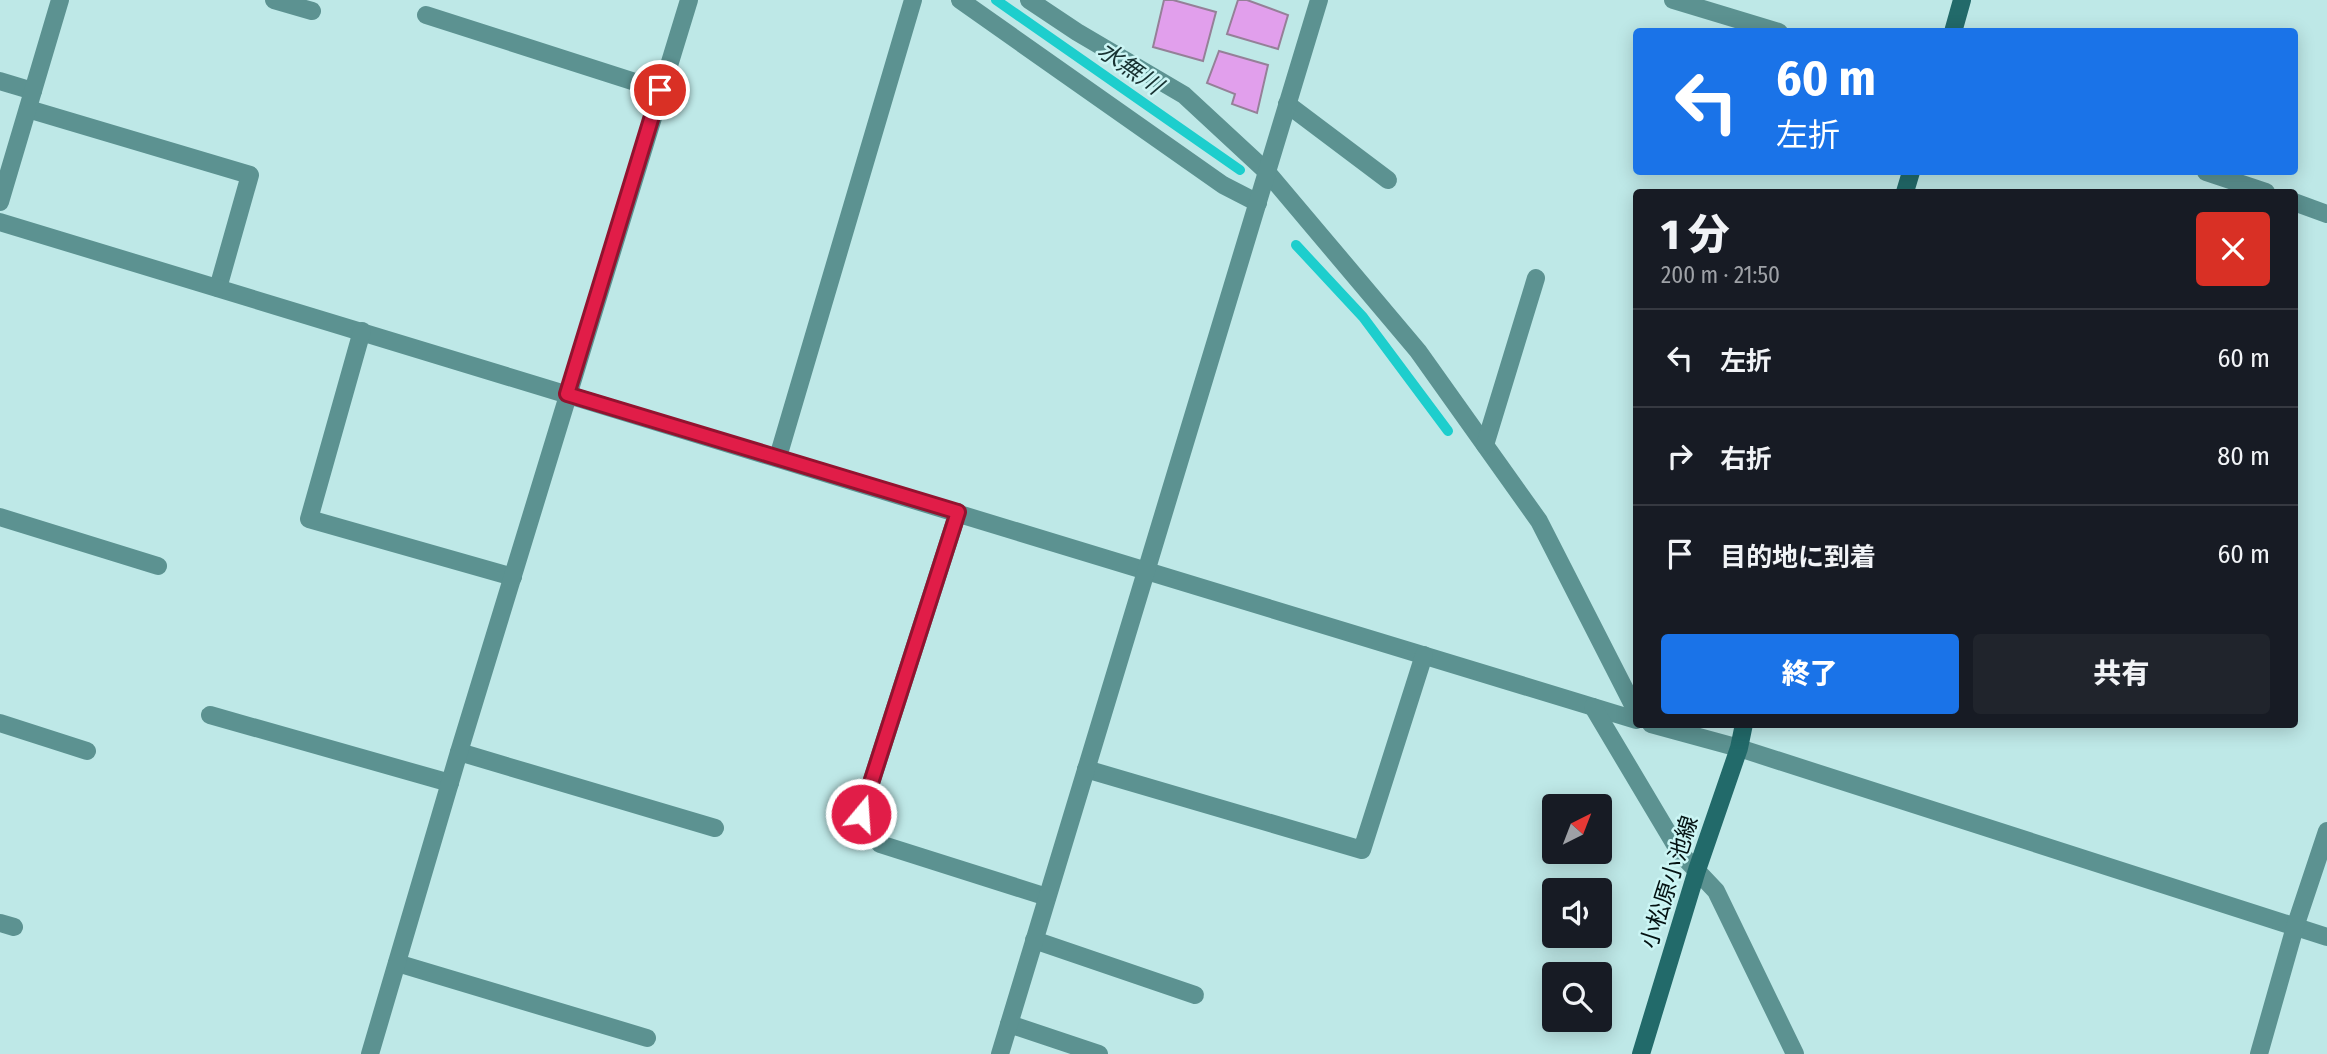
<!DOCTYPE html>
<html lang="ja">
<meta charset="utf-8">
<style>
body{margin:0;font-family:"Fira Sans Condensed","Noto Sans JP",sans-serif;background:#20242c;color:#f1f3f6;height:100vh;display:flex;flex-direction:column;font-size:26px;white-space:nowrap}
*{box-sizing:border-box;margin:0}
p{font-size:23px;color:#9ea1a6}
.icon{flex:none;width:38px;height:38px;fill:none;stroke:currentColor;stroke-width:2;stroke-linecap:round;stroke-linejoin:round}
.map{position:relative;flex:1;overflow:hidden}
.drawer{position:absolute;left:1633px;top:189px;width:665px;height:539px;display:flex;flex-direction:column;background:#171b24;border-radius:7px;box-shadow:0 4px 18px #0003}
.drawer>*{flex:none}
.hud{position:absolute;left:1633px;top:28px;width:665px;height:147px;border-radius:7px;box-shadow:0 4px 18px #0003;background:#1a73e8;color:#fff;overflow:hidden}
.needle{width:46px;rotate:42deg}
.controls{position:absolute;left:1542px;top:794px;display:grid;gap:14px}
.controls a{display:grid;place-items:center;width:70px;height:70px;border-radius:7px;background:#171b24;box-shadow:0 4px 18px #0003;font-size:35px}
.pin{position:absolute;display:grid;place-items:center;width:60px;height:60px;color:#fff;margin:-30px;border:4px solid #fff;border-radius:50%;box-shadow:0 2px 7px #0007}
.me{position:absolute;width:77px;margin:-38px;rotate:18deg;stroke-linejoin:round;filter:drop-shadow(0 0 5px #0008)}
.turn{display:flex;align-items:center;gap:24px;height:147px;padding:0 28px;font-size:32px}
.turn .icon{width:91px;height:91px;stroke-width:2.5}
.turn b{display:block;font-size:49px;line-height:60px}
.round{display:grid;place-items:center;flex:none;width:74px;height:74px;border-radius:7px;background:#20242c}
.summary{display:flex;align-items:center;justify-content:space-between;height:119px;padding:0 28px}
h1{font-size:42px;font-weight:800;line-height:52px}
.cta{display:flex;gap:14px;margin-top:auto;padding:14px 28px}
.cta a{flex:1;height:80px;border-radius:7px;background:#1a73e8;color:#fff;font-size:28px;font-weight:800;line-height:80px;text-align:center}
.cta a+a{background:#20242c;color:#f1f3f6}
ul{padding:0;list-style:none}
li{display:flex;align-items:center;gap:21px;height:98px;padding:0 28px;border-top:2px solid #363941}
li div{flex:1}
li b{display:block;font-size:26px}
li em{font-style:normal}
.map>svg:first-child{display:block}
</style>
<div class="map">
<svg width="2327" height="1054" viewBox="0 0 2327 1054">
<rect width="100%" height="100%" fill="#bee8e7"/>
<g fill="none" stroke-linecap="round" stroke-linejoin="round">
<!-- stream -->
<g stroke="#1dcecd" stroke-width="10">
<path d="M 996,0 L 1240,170"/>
<path d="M 1296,245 L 1363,317 L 1448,431"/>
</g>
</g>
<!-- building -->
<g fill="#e19fec" stroke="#958098" stroke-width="2">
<path d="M 1164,0 L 1173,0 L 1216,12 L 1203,61 L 1153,47 Z"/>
<path d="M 1238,0 L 1247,0 L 1288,15 L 1278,49 L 1227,34 Z"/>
<path d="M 1219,51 L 1268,65 L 1257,113 L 1232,104 L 1235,94 L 1207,83 Z"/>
</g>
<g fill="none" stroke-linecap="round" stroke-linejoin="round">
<!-- minor -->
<g stroke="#5c9291" stroke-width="18">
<path d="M 274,0 L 312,11"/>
<path d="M 960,0 L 1223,185 L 1258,203"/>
<path d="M 1029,0 L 1077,32 L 1184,95 L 1267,172 L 1418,351 L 1539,521 L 1636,711"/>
<path d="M 1673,0 L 1779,32"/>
<path d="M 426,15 L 660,90"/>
<path d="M 0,81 L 33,91"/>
<path d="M 1287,104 L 1388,180"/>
<path d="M 28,109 L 250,175 L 218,288"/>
<path d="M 0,202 L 60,0"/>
<path d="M 0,222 L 1636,720"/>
<path d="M 362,331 L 309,519 L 513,577"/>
<path d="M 1485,445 L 1536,278"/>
<path d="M 778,457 L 913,0"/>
<path d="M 958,512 L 861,814 L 880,844 L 1047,897"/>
<path d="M 0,517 L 158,566"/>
<path d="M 1593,707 L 1680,853 L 1716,891 L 1795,1054"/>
<path d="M 210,715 L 450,783"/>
<path d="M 0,723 L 87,751"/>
<path d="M 1651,724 L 1739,748 L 2327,937"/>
<path d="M 459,752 L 715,828"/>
<path d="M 1086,769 L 1362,850 L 1424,655"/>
<path d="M 0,923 L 14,927"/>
<path d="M 1034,940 L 1195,995"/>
<path d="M 397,963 L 647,1038"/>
<path d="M 1009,1024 L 1099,1054"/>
<path d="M 370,1054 L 459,752 L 689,0"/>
<path d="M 1000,1054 L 1319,0"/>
<path d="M 2259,1054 L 2295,927 L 2327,831"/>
</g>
<!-- tertiary -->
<g stroke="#5c9291" stroke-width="18">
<path d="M 2206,172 L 2266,192"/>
<path d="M 2294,202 L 2327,214"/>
</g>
<!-- secondary -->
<g stroke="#226a6a" stroke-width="18">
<path d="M 1953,32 L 1962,0"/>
<path d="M 1905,192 L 1911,172"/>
<path d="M 1641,1054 L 1697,870 L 1739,748 L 1744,724"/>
</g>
</g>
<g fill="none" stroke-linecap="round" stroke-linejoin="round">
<!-- route casing -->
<g stroke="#92132f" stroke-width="18">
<path id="route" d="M 660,90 L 567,394 L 958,512 L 861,814"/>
</g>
<!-- route -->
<use href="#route" stroke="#e11d48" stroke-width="12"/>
</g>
<g text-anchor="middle" stroke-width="5" stroke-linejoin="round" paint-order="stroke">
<!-- street labels -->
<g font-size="23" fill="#031111" stroke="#cbf5f4">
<text transform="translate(1669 882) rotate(-72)" y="8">小松原小池線</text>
</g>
<!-- water labels -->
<g font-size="24" font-style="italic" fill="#183232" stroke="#cbf5f4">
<text transform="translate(1130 68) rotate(35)" y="8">水無川</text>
</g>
</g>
</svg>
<div class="controls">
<a><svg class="needle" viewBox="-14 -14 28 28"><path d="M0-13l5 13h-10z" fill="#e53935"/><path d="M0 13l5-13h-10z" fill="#9ea1a6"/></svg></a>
<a><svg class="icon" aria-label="sound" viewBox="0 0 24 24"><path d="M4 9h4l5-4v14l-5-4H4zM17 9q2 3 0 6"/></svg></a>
<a><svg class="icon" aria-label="search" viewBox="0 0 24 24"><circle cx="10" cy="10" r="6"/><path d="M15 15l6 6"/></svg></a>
</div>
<div class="pin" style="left:660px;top:90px;background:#d93025"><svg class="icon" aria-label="arrive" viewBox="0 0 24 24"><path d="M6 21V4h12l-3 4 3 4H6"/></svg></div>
<svg class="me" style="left:861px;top:814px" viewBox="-20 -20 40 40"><circle r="17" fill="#e11d48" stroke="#fff" stroke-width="3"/><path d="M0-11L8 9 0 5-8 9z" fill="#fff"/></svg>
<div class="hud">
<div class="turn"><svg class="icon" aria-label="left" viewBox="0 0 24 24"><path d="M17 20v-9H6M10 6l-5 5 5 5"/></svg><div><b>60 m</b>左折</div></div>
</div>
<section class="drawer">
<div class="summary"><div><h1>1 分</h1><p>200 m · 21:50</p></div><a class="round" style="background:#d93025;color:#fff"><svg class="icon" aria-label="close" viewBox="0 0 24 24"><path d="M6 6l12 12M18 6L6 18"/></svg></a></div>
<ul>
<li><svg class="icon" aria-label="left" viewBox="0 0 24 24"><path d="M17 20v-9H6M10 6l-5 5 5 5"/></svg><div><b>左折</b></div><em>60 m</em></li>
<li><svg class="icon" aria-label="right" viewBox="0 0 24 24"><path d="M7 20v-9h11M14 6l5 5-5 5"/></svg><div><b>右折</b></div><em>80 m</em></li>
<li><svg class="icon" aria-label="arrive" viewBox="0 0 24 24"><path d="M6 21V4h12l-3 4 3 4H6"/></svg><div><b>目的地に到着</b></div><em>60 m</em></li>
</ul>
<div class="cta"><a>終了</a><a>共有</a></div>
</section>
</div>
